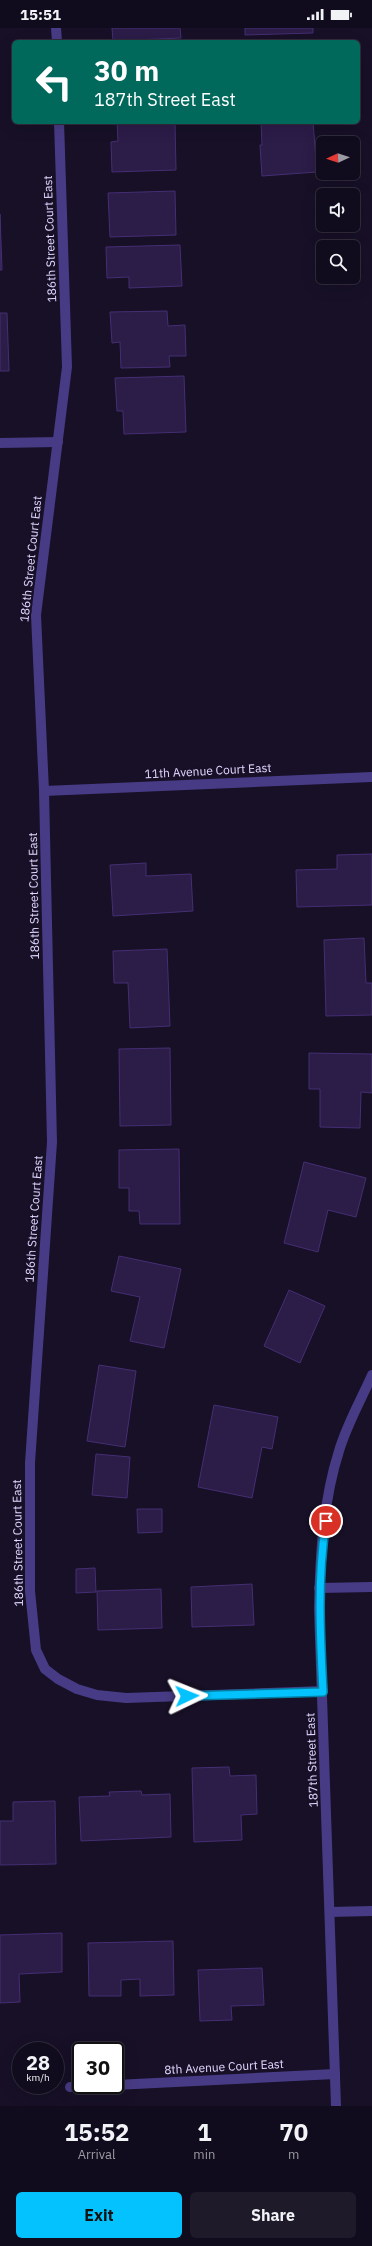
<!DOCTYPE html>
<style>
body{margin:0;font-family:"IBM Plex Sans",sans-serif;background:#1e1a2a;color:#f1f3f6;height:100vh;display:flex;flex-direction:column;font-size:15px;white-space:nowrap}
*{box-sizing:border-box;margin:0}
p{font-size:13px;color:#9c9ba4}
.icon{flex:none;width:22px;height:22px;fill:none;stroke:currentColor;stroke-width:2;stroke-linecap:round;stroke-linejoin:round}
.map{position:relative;height:2078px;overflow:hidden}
.details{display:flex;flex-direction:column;background:#110c1d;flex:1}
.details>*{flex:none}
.banner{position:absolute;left:12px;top:12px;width:348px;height:84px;border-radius:6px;box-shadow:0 4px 16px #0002,0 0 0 1px #302c3b;background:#00695c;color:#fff;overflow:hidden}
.needle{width:26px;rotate:267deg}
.tools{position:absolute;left:316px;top:108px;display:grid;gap:8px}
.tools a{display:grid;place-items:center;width:44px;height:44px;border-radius:6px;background:#110c1d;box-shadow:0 4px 16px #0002,0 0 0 1px #302c3b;font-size:20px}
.speed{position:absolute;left:12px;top:2014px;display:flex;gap:8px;font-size:20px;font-weight:700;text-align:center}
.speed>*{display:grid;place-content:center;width:52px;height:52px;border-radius:50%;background:#110c1d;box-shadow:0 4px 16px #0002,0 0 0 1px #302c3b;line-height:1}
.speed small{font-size:10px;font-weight:400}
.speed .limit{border:2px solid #111;border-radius:6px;background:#fff;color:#111}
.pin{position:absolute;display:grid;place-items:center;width:34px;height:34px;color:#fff;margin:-17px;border:2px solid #fff;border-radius:50%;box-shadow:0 1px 4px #0007}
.me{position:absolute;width:44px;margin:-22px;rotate:88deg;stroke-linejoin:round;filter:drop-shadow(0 0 3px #0008)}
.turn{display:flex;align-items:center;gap:14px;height:84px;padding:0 16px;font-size:18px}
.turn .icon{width:52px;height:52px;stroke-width:2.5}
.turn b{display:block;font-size:28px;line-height:34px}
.eta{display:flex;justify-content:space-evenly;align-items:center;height:68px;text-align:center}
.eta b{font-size:24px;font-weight:700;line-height:28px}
.cta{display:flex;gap:8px;margin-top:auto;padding:8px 16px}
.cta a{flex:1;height:46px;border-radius:6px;background:#04c2fd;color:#111;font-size:16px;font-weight:700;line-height:46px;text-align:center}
.cta a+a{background:#1e1a2a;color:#f1f3f6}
.status{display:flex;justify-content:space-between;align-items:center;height:28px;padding:0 20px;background:#110c1d;direction:ltr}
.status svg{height:11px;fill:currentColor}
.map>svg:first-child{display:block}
</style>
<div class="status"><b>15:51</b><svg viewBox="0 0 49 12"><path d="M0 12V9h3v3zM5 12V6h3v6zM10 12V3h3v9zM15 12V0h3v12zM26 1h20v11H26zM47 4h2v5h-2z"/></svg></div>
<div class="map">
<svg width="372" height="2078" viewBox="0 0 372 2078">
<rect width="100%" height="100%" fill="#171027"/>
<!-- building -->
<g fill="#2b1c48" stroke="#452e73">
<path d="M 112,0 L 180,0 L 181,10 L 113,13 Z"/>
<path d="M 245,0 L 313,0 L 313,5 L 245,7 Z"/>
<path d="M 117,94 L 175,94 L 176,142 L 112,144 L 111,114 L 118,113 Z"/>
<path d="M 261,94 L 313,94 L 317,144 L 262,148 L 260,117 L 262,117 Z"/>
<path d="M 175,163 L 176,207 L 110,209 L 108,165 Z"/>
<path d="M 0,186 L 2,242 L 0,242 Z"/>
<path d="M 180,217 L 182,258 L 129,260 L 129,249 L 107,250 L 106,219 Z"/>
<path d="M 167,283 L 168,298 L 185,297 L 186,328 L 169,328 L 170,339 L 121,340 L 120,314 L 112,315 L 110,284 Z"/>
<path d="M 0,285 L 7,285 L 9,343 L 0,343 Z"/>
<path d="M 184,348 L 186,404 L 124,406 L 123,383 L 117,383 L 115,350 Z"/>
<path d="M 372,826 L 372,877 L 297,879 L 296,842 L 337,841 L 337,827 Z"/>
<path d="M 146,835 L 146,848 L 191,846 L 193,883 L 113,888 L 110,837 Z"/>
<path d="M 364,910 L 366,955 L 372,955 L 372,987 L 326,988 L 324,912 Z"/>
<path d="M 167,921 L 170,998 L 130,1000 L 128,955 L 114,955 L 113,923 Z"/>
<path d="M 170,1020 L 171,1097 L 120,1098 L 119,1021 Z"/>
<path d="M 309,1025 L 372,1026 L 372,1065 L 361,1064 L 360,1100 L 320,1099 L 320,1061 L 309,1061 Z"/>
<path d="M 179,1121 L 180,1196 L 140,1196 L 139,1183 L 129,1183 L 129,1160 L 119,1160 L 119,1122 Z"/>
<path d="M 304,1134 L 366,1150 L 356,1189 L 328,1182 L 318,1224 L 284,1215 Z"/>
<path d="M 119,1228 L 181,1241 L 164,1320 L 130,1313 L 140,1269 L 111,1263 Z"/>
<path d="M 289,1262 L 325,1278 L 300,1335 L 264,1318 Z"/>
<path d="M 99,1337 L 136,1343 L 125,1419 L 87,1413 Z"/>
<path d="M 214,1377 L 278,1389 L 272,1421 L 262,1419 L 252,1470 L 198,1459 Z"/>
<path d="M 96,1426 L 130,1429 L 127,1470 L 92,1467 Z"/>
<path d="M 137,1481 L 162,1481 L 162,1504 L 138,1505 Z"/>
<path d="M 95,1540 L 96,1564 L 76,1565 L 76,1541 Z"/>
<path d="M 252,1556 L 254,1597 L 192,1599 L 191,1559 Z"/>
<path d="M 161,1561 L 162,1600 L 98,1602 L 97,1563 Z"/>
<path d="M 229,1739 L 230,1748 L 256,1747 L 257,1786 L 241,1787 L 242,1812 L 194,1814 L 192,1740 Z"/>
<path d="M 141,1763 L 142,1767 L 170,1766 L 171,1809 L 81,1813 L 79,1769 L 110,1768 L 109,1764 Z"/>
<path d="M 55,1773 L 56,1836 L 0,1837 L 0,1793 L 13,1793 L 13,1774 Z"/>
<path d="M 62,1905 L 62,1944 L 19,1946 L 20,1974 L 0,1975 L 0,1907 Z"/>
<path d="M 173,1913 L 174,1967 L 140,1968 L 140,1951 L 121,1952 L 121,1968 L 89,1968 L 88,1915 Z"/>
<path d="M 262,1940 L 264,1977 L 231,1978 L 232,1992 L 200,1993 L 198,1942 Z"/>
</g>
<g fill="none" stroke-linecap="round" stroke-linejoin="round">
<!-- lane -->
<path stroke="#483b85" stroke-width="10" d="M 319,1560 L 372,1559"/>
<!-- street -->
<g stroke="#483b85" stroke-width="10">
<path d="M 56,0 L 57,14"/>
<path d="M 59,94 L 67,339 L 36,587 L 44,763 L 52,1114 L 30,1435 L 30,1563 L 36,1622 L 45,1641 L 58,1651 L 77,1661 L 97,1667 L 126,1670 L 323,1663"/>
<path d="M 0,415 L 58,414"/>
<path d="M 44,763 L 372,749"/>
<path d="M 330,1884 L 372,1883"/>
<path d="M 115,2057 L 335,2046"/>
<path d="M 70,2059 L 113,2057"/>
<path d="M 336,2078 L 319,1581 C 320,1528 323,1473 339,1423 C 347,1396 361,1372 372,1347"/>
</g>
</g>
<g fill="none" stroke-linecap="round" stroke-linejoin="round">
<!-- route casing -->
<g stroke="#037ea4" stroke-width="10">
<path id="route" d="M 187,1668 L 323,1664 C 320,1605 317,1552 326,1493"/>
</g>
<!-- route -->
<use href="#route" stroke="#04c2fd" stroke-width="7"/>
</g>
<g text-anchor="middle" stroke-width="4" stroke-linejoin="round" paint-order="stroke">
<!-- street labels -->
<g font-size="12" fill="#e0d6ff" stroke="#171027">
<text transform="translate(50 211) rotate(-92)" y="4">186th Street Court East</text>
<text transform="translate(31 531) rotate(-84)" y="4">186th Street Court East</text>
<text transform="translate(208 743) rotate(-3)" y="4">11th Avenue Court East</text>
<text transform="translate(34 868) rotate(-91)" y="4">186th Street Court East</text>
<text transform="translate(34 1191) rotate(-86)" y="4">186th Street Court East</text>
<text transform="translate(18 1515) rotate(-91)" y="4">186th Street Court East</text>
<text transform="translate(312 1732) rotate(-92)" y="4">187th Street East</text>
<text transform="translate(224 2039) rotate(-3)" y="4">8th Avenue Court East</text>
</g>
</g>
</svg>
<div class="tools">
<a><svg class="needle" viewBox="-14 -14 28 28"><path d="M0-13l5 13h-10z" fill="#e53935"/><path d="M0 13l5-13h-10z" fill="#9c9ba4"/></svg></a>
<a><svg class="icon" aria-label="sound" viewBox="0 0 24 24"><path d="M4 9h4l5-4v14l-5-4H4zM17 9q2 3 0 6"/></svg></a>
<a><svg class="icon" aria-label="search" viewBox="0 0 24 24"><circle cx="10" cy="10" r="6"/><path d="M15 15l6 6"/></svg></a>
</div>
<div class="speed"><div>28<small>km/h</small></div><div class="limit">30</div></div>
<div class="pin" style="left:326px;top:1493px;background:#d93025"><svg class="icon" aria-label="arrive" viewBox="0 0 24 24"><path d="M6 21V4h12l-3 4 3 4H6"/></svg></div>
<svg class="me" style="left:187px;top:1668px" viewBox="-20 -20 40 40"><path d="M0-17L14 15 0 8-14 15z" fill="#04c2fd" stroke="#fff" stroke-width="4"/></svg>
<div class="banner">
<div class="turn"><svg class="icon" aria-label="left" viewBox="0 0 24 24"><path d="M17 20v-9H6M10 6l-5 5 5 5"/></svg><div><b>30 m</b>187th Street East</div></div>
</div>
</div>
<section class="details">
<div class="eta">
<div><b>15:52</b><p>Arrival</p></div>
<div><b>1</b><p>min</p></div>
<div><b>70</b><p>m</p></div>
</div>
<div class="cta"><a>Exit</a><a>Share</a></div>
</section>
